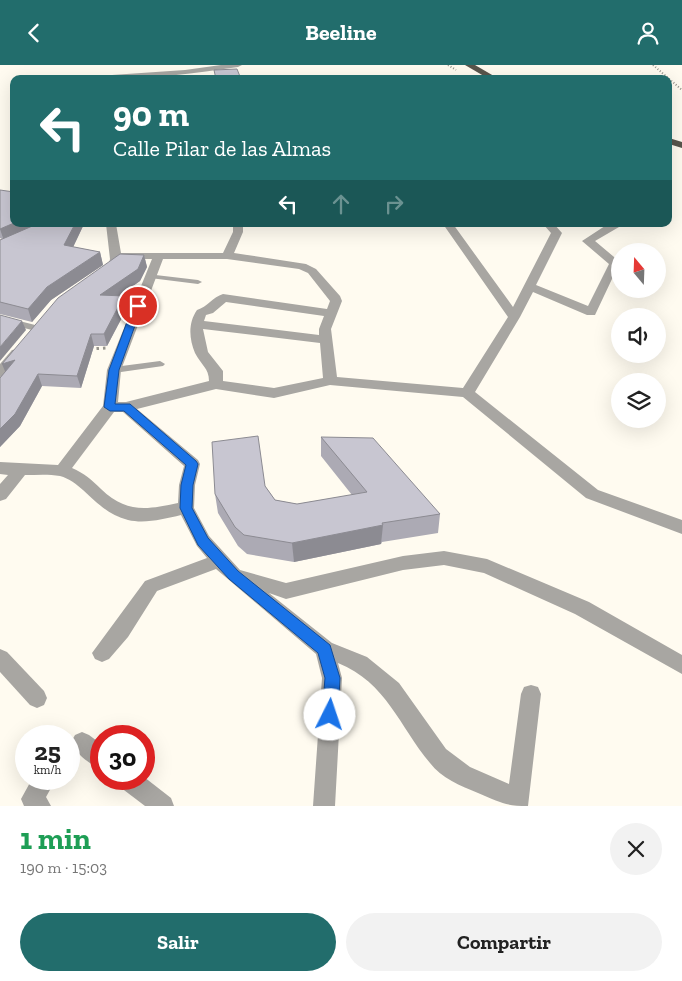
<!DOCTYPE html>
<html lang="es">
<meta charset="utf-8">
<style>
body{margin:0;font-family:"Zilla Slab",serif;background:#f2f2f2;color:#222;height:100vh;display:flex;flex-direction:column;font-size:19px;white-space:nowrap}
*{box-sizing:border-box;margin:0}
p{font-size:16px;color:#767676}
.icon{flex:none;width:28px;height:28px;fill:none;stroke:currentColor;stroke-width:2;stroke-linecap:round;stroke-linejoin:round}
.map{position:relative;height:741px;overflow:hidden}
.details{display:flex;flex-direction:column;background:#fff;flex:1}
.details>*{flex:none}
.guide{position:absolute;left:10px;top:10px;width:662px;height:152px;border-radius:10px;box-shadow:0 5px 20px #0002;background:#226d6c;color:#fff;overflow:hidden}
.needle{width:32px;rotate:341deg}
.buttons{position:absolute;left:611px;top:178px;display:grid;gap:10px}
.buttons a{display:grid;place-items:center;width:55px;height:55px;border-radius:50%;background:#fff;box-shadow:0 5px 20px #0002;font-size:25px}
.speed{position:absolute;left:15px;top:660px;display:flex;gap:10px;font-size:25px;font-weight:700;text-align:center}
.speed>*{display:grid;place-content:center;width:65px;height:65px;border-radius:50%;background:#fff;box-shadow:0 5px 20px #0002;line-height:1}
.speed small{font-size:12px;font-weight:400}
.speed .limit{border:8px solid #d22;background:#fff;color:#111}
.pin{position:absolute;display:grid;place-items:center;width:42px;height:42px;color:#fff;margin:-21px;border:2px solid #fff;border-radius:50%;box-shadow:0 1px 5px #0007}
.me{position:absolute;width:55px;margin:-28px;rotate:4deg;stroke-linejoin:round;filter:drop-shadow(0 0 4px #0008)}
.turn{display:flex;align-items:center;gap:18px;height:105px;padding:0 20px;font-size:22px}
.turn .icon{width:65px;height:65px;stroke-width:2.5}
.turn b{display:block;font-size:35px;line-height:42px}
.lanes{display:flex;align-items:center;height:48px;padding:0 20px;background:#0003;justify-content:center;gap:25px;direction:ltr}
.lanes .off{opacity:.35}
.round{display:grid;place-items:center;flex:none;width:52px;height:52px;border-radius:26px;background:#f2f2f2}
.overview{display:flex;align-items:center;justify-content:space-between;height:85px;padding:0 20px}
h1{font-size:30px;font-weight:700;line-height:38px;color:#1e9e55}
.button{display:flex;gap:10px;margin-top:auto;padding:10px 20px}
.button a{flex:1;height:58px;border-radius:30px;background:#226d6c;color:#fff;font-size:20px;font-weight:700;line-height:58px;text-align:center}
.button a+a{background:#f2f2f2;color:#222}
header{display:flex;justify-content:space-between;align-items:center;height:65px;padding:0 20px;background:#226d6c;color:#fff;font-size:22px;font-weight:700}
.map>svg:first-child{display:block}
</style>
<header><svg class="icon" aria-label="back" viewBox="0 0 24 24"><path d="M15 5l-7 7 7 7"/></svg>Beeline<svg class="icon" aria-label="person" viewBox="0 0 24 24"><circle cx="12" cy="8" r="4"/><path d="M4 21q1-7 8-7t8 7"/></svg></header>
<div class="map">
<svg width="682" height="741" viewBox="0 0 682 741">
<rect width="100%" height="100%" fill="#fffbf0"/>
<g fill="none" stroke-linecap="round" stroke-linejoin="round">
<!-- path-far1 -->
<g stroke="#96948c" stroke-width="2" stroke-dasharray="1 2" stroke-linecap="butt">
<path d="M 448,0 L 456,5"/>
<path d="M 653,0 L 682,25"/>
</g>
<!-- path -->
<path stroke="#96948c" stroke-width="3" stroke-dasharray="2.5 4" stroke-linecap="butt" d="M 90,284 L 106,283"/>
<!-- service -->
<g fill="#a8a6a2" fill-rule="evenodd">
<path d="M 147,209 L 198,215 L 202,217 L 198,219 L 150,213 L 147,213 Z"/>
<path d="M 0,251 L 39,261 L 40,263 L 36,266 L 0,257 Z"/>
<path d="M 160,296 L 165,299 L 163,301 L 114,308 L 109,305 L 114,302 Z"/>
</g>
<!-- minor -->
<g fill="#a8a6a2" fill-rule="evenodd">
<path d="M 221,0 L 242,0 L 238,2 C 195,8 153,14 110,14 L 108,12 L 112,10 L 185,5 Z"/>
<path d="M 345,12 L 378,12 L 382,14 L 344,14 Z"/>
<path d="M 106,159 L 116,159 L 121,188 L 223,188 L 233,167 L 233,159 L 243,159 L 243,167 L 234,188 L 306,199 L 316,204 L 340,231 L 342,236 L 331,264 L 337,312 L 463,323 L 508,252 L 443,159 L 453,159 L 513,242 L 551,168 L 543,159 L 554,159 L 562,168 L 536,220 L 588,241 L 609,199 L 582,176 L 608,159 L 620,159 L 619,162 L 595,176 L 620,197 L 595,250 L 587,250 L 533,227 L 520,252 L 475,327 L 598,425 L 682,455 L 682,469 L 586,433 L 463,332 L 330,320 L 274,333 L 216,324 L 137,344 L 198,395 L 200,399 L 195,420 L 194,443 L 209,471 L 240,505 L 286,518 L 403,491 L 444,486 L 487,494 L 589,537 L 682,590 L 682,609 L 575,549 L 484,508 L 444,500 L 403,505 L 286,534 L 269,528 L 332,578 L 367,592 L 399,618 L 446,684 L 470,702 L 509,719 L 521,629 L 524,622 L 531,620 L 538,622 L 541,629 L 528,741 C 504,741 500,737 478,728 C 461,721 441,713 430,698 C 399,661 387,618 338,598 L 342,613 L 335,741 L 313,741 L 322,613 L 316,589 L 216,504 L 157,526 L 128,572 L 109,594 L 102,597 L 95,594 L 92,588 L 145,516 L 207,493 L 197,481 L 181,450 C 164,454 145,459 128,455 C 96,447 85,418 60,411 C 49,409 37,410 25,410 L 6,434 L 0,436 L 0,419 L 8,410 L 0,409 L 0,397 L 58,400 L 103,341 L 107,305 L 152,194 L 122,194 C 119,203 110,211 100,208 L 98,206 L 109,198 L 110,194 ZM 163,194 L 227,194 L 299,204 L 308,208 L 330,236 L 327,244 L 223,229 C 213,232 207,242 197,245 C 188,258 189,274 195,288 C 201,300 209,303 209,316 L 126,337 L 118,337 L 121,305 ZM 226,237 L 324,251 L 319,264 L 319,270 L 204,256 L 206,250 L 213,248 ZM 203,264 L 320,278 L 323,313 L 274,323 L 223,316 L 223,306 L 208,287 ZM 114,347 L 123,347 L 184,401 L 179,420 L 178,438 C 146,445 126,448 101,424 C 92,415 84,408 72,403 Z"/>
<path d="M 17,284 L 24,288 L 5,311 L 0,312 L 0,299 L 12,285 Z"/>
<path d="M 0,584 L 7,587 L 44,626 L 47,633 L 44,640 L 37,643 L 30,640 L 0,607 Z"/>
<path d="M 82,667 L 89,670 L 101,679 L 101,704 C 89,699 76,689 71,677 L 75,670 Z"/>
<path d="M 144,712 L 171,733 L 174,741 L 145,741 L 120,722 L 117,714 Z"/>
<path d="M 32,714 L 56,714 L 46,732 L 51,741 L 24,741 L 21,734 Z"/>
</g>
<!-- trunk -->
<g fill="#58554c" fill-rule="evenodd">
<path d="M 465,0 L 475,0 L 499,14 L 489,14 Z"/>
<path d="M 669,73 L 682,77 L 682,83 L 669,79 Z"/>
</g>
</g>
<!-- wall -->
<g fill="#acaab4">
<path d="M 0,125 L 14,159 L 84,159 L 73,182 L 100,187 L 103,200 L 51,235 L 32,257 L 0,249 L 0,250 L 0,175 L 2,174 L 0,173 Z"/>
<path d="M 144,190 L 147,202 L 140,216 L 118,231 L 127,243 L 107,281 L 94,281 L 81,323 L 42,321 L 20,361 L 0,382 L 0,313 Z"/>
<path d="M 321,372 L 440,449 L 438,468 L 382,477 L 381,479 L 294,497 L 247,489 L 238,481 L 218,448 L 215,429 L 265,421 L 275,435 L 297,439 L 352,430 L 321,391 Z"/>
</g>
<!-- shaded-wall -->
<g fill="#8c8b92">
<path d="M 14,158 L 14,159 L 46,159 L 4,176 L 0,164 Z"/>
<path d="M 75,159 L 84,159 L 68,193 L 64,180 Z"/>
<path d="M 100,187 L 103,200 L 51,235 L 32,257 L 28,244 L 47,222 Z"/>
<path d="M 144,190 L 147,202 L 140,216 L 103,242 L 100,230 Z"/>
<path d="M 124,231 L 127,243 L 107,281 L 104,269 Z"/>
<path d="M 22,256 L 26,265 L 0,296 L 0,282 Z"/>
<path d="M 91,269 L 94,281 L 81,323 L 77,311 Z"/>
<path d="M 15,295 L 7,311 L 2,299 Z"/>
<path d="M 38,309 L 42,321 L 20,361 L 0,382 L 0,364 Z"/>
<path d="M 383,460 L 381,479 L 294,497 L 292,478 Z"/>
</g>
<!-- building -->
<g fill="#c8c6d1" stroke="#8c8b92">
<path d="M 237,4 L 241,14 L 216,14 L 214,5 Z"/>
<path d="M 0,125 L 14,127 L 14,158 L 0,164 Z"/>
<path d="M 37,159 L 75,159 L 64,180 L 100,187 L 47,222 L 28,244 L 0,237 L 0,175 Z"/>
<path d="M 120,189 L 144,190 L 138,204 L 100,230 L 124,231 L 104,269 L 91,269 L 77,311 L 38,309 L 15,349 L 0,364 L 0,313 L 15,295 L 2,299 L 58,233 Z"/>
<path d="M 0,250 L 22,256 L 0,282 Z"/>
<path d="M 258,371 L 265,421 L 275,435 L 297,439 L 367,427 L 321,372 L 373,373 L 440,449 L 382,458 L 383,460 L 292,478 L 244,470 L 235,462 L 215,429 L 212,377 Z"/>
</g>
<!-- route -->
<path fill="#1a73e8" stroke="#114b97" d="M 138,238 L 142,241 L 119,305 L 115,339 L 130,339 L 196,396 L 198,399 L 193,420 L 192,443 L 208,473 L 238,506 L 330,580 L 340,613 L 338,650 L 335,655 L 330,657 L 324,655 L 322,650 L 325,613 L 318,588 L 229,514 L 198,480 L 180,443 L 181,420 L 186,400 L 124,346 L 110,346 L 104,342 L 109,305 L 133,241 Z"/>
</svg>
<div class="buttons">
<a><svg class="needle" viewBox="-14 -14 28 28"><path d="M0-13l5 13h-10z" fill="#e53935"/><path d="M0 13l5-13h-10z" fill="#767676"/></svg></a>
<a><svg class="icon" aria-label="sound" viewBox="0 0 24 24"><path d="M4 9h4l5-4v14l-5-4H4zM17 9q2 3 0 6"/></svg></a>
<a><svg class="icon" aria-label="layers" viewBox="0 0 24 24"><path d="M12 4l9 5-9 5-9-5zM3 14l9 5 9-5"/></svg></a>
</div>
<div class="speed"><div>25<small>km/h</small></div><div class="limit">30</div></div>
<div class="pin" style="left:138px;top:241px;background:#d93025"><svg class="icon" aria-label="arrive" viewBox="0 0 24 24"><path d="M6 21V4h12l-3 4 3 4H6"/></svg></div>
<svg class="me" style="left:330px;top:650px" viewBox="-20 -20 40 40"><circle r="19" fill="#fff"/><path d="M0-13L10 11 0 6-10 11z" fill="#1a73e8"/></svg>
<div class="guide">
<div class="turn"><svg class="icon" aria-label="left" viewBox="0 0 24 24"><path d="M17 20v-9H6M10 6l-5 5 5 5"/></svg><div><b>90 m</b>Calle Pilar de las Almas</div></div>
<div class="lanes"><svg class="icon" aria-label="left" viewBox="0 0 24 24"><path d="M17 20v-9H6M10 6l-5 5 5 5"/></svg><svg class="icon off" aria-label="ahead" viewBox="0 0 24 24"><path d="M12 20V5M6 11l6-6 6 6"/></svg><svg class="icon off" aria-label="right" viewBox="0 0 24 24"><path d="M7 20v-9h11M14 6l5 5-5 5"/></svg></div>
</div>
</div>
<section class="details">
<div class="overview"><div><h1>1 min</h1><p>190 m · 15:03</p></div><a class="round"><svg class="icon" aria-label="close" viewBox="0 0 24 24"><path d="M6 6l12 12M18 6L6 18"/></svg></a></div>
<div class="button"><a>Salir</a><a>Compartir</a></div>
</section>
